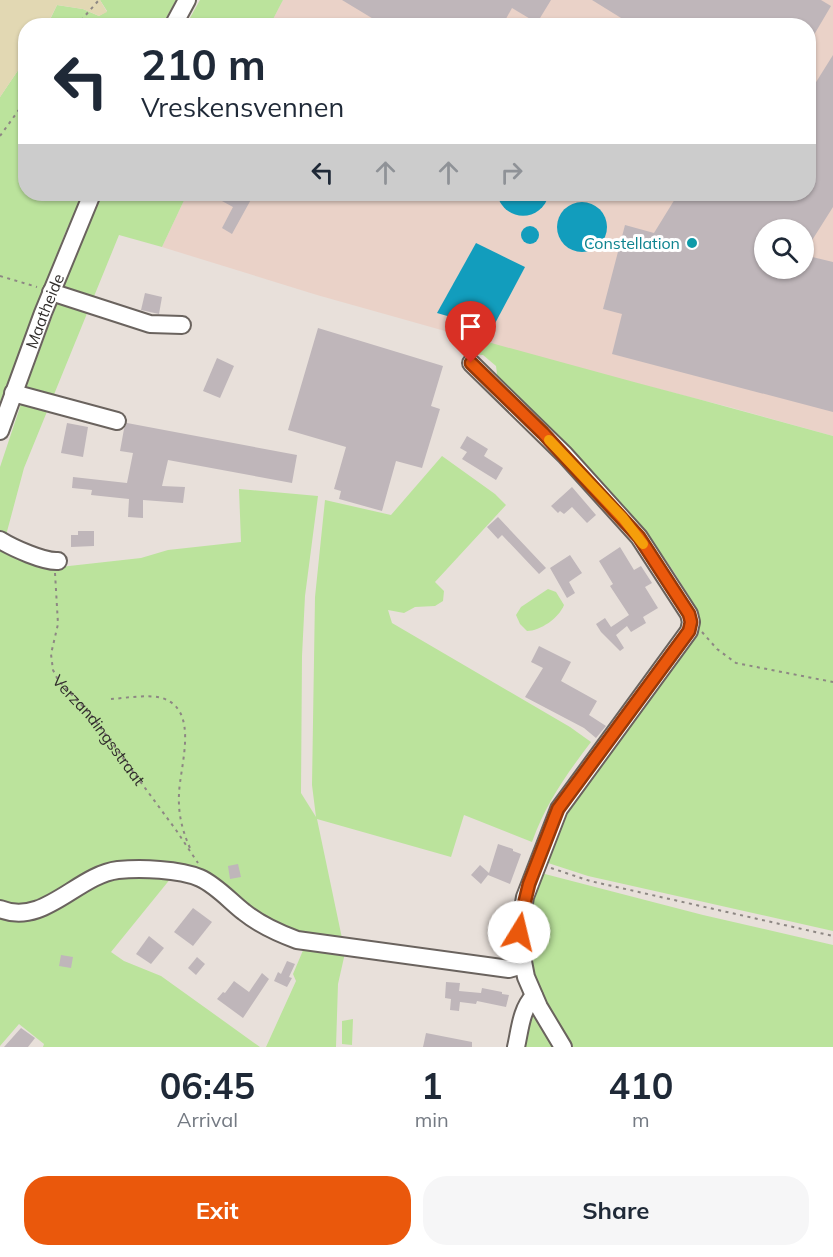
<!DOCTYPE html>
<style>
body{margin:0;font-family:Mulish,sans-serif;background:#f6f6f7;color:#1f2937;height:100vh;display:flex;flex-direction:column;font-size:22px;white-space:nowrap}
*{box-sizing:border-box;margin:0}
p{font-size:20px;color:#747a83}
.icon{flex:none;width:33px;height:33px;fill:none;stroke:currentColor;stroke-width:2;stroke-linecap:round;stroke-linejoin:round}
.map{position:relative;height:1047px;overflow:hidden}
.drawer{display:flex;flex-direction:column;background:#fff;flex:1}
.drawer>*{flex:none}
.top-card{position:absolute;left:18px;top:18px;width:798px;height:183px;border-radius:24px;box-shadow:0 2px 4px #0004;background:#fff;color:#1f2937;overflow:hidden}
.buttons{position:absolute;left:754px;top:219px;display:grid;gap:12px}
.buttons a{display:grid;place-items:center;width:60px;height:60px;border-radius:50%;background:#fff;box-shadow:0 2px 4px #0004;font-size:30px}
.pin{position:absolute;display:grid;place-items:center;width:51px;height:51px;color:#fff;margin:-62px -26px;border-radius:50% 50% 50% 0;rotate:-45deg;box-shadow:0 0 6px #0007}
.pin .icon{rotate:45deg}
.me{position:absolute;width:66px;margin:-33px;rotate:9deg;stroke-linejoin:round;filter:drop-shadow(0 0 4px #0008)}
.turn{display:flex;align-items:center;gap:21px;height:126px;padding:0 24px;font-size:27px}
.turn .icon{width:78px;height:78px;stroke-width:2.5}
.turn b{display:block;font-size:42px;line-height:51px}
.lanes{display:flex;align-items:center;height:57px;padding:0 24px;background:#0003;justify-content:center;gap:30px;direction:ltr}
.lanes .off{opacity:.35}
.eta{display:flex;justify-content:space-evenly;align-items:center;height:102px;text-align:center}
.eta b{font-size:36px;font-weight:700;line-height:42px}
.action{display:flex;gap:12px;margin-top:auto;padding:12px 24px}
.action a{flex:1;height:69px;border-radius:24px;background:#ea580c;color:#fff;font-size:24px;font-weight:700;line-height:69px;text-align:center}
.action a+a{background:#f6f6f7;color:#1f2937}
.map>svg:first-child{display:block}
</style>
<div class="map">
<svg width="833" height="1047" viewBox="0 0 833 1047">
<rect width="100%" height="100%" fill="#e8e0da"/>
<!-- industrial -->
<path fill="#ead2c8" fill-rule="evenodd" d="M 283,0 L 833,0 L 833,436 L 729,407 L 588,371 L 317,295 L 162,247 L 187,194 L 808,194 L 808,26 L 270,25 ZM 765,230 L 804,230 L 804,268 L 765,268 Z"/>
<!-- green -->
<g fill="#bbe39c">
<path d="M 100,0 L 176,0 L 162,25 L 47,26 L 57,5 L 83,9 L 99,16 L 107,11 Z"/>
<path d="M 200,0 L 283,0 L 270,25 L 186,25 Z"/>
<path d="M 25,60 L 26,194 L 83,194 L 65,233 L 0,402 L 0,97 Z"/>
<path d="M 102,194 L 187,194 L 162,247 L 119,235 L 24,468 L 5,539 L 0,536 L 0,467 L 31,374 L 68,274 Z"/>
<path d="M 446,330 C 574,367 704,400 833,436 L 833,931 L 588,876 L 545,862 L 569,803 L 695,634 L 699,613 C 687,594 676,573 662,555 C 614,491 556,437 498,382 L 496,366 L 483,355 L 468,354 Z"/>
<path d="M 442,456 L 495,494 L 506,505 L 435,582 L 444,591 L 443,601 L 435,606 L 415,607 L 404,613 L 388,610 L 392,623 L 570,727 L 591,742 C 566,775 546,803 532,842 L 464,815 L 451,857 L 317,819 L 343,943 L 272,926 L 229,892 L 132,863 C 121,862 110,861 100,865 C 69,878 35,914 0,901 L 0,545 L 60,567 L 141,558 L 168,550 L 241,542 L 239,489 L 318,496 L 305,596 L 302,656 L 301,793 L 316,817 L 312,785 L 315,597 L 325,500 L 391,515 Z"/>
<path d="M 548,589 L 556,592 L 564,605 C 559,618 540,631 527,631 L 520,624 L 516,615 L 521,607 Z"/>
<path d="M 541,873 L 703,915 L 833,945 L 833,1047 L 569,1047 C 530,979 512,952 541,873 Z"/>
<path d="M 127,876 L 171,878 L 111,952 L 124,961 L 161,976 L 260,1047 L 43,1047 L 44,1044 L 19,1024 L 0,1046 L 0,913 L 108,878 Z"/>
<path d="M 304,948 L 345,953 L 338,984 L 336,1047 L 266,1047 L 296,981 L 293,974 Z"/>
<path d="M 530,1011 L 535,1011 L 556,1047 L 521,1047 Z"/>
<path d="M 353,1019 L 352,1045 L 342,1044 L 342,1021 Z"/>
</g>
<!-- sand -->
<path fill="#e2d8b3" d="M 0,0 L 100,0 L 107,12 L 99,16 L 83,9 L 57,5 L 47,25 L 26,26 L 25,60 L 0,97 Z"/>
<!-- water -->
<g fill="#129dbd">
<path d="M 497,194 L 549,194 C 542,223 504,223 497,194 Z"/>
<circle cx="582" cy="227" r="25"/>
<circle cx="530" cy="235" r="9"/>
<path d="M 476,243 L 525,267 L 492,329 L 437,313 Z"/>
</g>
<!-- building -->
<g fill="#bfb6ba">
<path d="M 342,0 L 551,0 L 537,23 L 512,8 L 502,26 L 385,26 Z"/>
<path d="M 592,0 L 821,0 L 831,6 L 808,45 L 808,26 L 634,26 Z"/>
<path d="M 833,55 L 833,207 L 804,253 L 804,230 L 765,230 L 765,268 L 804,268 L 804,255 L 833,262 L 833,412 L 612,354 L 622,314 L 603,309 L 625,225 L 654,233 L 678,194 L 808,194 L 808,95 Z"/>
<path d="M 226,194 L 254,194 L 232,234 L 222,228 L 233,207 L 222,201 Z"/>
<path d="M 145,293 L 162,297 L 159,314 L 141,310 Z"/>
<path d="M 318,328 L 443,366 L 431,406 L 440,409 L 422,468 L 396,461 L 382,511 L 339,499 L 341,491 L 334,489 L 346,447 L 288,430 Z"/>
<path d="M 217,358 L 234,366 L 220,398 L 203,391 Z"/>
<path d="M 67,423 L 88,427 L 83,457 L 61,453 Z"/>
<path d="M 127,423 L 297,455 L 292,483 L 168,460 L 162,486 L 185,487 L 183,503 L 143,500 L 143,518 L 128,517 L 129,499 L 91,495 L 92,490 L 72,488 L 73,477 L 127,483 L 133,453 L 120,451 L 124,429 Z"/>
<path d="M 467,436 L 488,449 L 484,456 L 503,468 L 496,480 L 462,459 L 467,452 L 460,448 Z"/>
<path d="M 572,487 L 596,515 L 587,523 L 572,507 L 564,514 L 560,511 L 558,513 L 551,506 Z"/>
<path d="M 498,517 L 546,568 L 539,574 L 502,535 L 498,539 L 487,527 Z"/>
<path d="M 78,531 L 94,531 L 94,546 L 71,547 L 71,535 L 78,535 Z"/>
<path d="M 620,547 L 634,570 L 641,566 L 652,583 L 645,587 L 658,608 L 643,617 L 646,623 L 631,632 L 627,626 L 616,635 L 624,648 L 620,651 L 601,632 L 596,624 L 605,618 L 611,627 L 629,615 L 610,586 L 613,584 L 599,561 Z"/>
<path d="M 570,555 L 582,573 L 569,582 L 575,593 L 567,598 L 550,568 Z"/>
<path d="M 539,646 L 571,662 L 561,681 L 597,701 L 589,715 L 606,726 L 596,738 L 584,728 L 525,697 L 543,668 L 531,662 Z"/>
<path d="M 498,844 L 513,849 L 513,851 L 521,854 L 510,884 L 488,875 L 481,884 L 471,875 L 480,865 L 489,873 Z"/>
<path d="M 238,864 L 241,877 L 230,879 L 228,866 Z"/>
<path d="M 193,908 L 212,922 L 193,946 L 174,932 Z"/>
<path d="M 149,936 L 164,948 L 151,964 L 136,954 Z"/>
<path d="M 61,955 L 73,957 L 71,968 L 59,966 Z"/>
<path d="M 197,957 L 205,964 L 196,975 L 188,968 Z"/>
<path d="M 287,961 L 295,964 L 289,977 L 292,978 L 287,987 L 274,981 L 278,972 L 281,974 Z"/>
<path d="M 262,973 L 269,979 L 243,1018 L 217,999 L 223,992 L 225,993 L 234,981 L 249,992 Z"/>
<path d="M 446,982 L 460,983 L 459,991 L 481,993 L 482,988 L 502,992 L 502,994 L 509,995 L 506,1007 L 477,1001 L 476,1004 L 460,1002 L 459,1011 L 450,1010 L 451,999 L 445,998 Z"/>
<path d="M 21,1028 L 35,1038 L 28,1047 L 4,1047 Z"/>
<path d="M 426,1033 L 472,1042 L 472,1047 L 423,1047 Z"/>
</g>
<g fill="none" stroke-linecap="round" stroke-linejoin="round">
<!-- minor casing -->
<g stroke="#6a635e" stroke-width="20">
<g id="minor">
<path d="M 173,26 L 187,0"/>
<path d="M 51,292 L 150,324 L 182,325"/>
<path d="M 471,363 L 565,455 L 639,537 L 689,614 L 691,622 L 689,631 L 559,809 L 525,897 L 519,932 L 520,946 L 526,977 L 539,1007 L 563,1047"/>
<path d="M 13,393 L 117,421"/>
<path id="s2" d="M 0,431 L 43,313 L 92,194"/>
<path d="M 0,540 C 13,548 44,562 58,561"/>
<path d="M 0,909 C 44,927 77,875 118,870 C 141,868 179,869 200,878 C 216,885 231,902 244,912 C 260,925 278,933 297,940 L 509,969 L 523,965"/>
<path d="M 516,1047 C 520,1030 521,1009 534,996"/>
</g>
</g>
<!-- path -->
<g stroke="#8d8783" stroke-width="2" stroke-dasharray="3 4.5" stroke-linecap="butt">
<path d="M 76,26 L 99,0"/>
<path d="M 0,136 L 26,100"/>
<path d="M 0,276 L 37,287"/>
<path id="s1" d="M 55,573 L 58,624 L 51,654 L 53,670 L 58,680 L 92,716 L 176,830 L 198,863"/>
<path d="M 702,632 L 717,649 L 736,663 L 833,682"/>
<path d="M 111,699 C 127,698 147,694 162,698 C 200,710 180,765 179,794 C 178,813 182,830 190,848"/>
<path d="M 551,868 L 590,881 L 833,936"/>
</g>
<!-- minor -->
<use href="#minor" stroke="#fff" stroke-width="16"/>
</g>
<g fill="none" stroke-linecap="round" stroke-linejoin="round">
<!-- route casing -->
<g stroke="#983908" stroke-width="15">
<path id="route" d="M 471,363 L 543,433 L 639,537 L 689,614 L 691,622 L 689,631 L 558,809 L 529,884 L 521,917 L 519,932"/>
</g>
<!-- route -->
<use href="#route" stroke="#ea580c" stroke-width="10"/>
<!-- slow -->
<path stroke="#f59e0b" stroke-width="10" d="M 549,440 L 623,518 L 643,544"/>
</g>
<!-- markers -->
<circle fill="#0f9aa8" stroke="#fff" stroke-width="2" cx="692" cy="243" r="6"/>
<g text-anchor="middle" stroke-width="6" stroke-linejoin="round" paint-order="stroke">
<!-- culture labels -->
<g font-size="16" fill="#0d838f" stroke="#fff" text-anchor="end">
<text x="680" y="249">Constellation</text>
</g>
<!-- street labels -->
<g font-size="16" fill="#312e2c" stroke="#fff">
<text dy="6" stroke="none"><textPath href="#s2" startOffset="128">Maatheide</textPath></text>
<text dy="6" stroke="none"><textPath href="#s1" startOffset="174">Verzandingsstraat</textPath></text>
</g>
</g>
</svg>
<div class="buttons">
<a><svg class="icon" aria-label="search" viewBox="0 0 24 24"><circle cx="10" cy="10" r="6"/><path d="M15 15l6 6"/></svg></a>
</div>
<div class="pin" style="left:471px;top:363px;background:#d93025"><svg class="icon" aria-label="arrive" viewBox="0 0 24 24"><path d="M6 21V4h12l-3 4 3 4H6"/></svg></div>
<svg class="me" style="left:519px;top:932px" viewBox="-20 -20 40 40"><circle r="19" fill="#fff"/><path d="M0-13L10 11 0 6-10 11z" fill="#ea580c"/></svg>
<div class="top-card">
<div class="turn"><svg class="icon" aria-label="left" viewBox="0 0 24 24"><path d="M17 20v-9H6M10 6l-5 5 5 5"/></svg><div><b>210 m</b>Vreskensvennen</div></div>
<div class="lanes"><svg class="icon" aria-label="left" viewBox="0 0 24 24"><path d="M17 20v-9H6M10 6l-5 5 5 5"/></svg><svg class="icon off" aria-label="ahead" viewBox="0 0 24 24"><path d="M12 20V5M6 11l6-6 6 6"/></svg><svg class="icon off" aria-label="ahead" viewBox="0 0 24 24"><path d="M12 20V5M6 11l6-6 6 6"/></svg><svg class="icon off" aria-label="right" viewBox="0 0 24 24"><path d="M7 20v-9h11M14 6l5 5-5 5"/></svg></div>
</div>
</div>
<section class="drawer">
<div class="eta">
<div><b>06:45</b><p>Arrival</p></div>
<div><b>1</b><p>min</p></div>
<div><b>410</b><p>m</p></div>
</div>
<div class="action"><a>Exit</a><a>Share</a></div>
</section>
